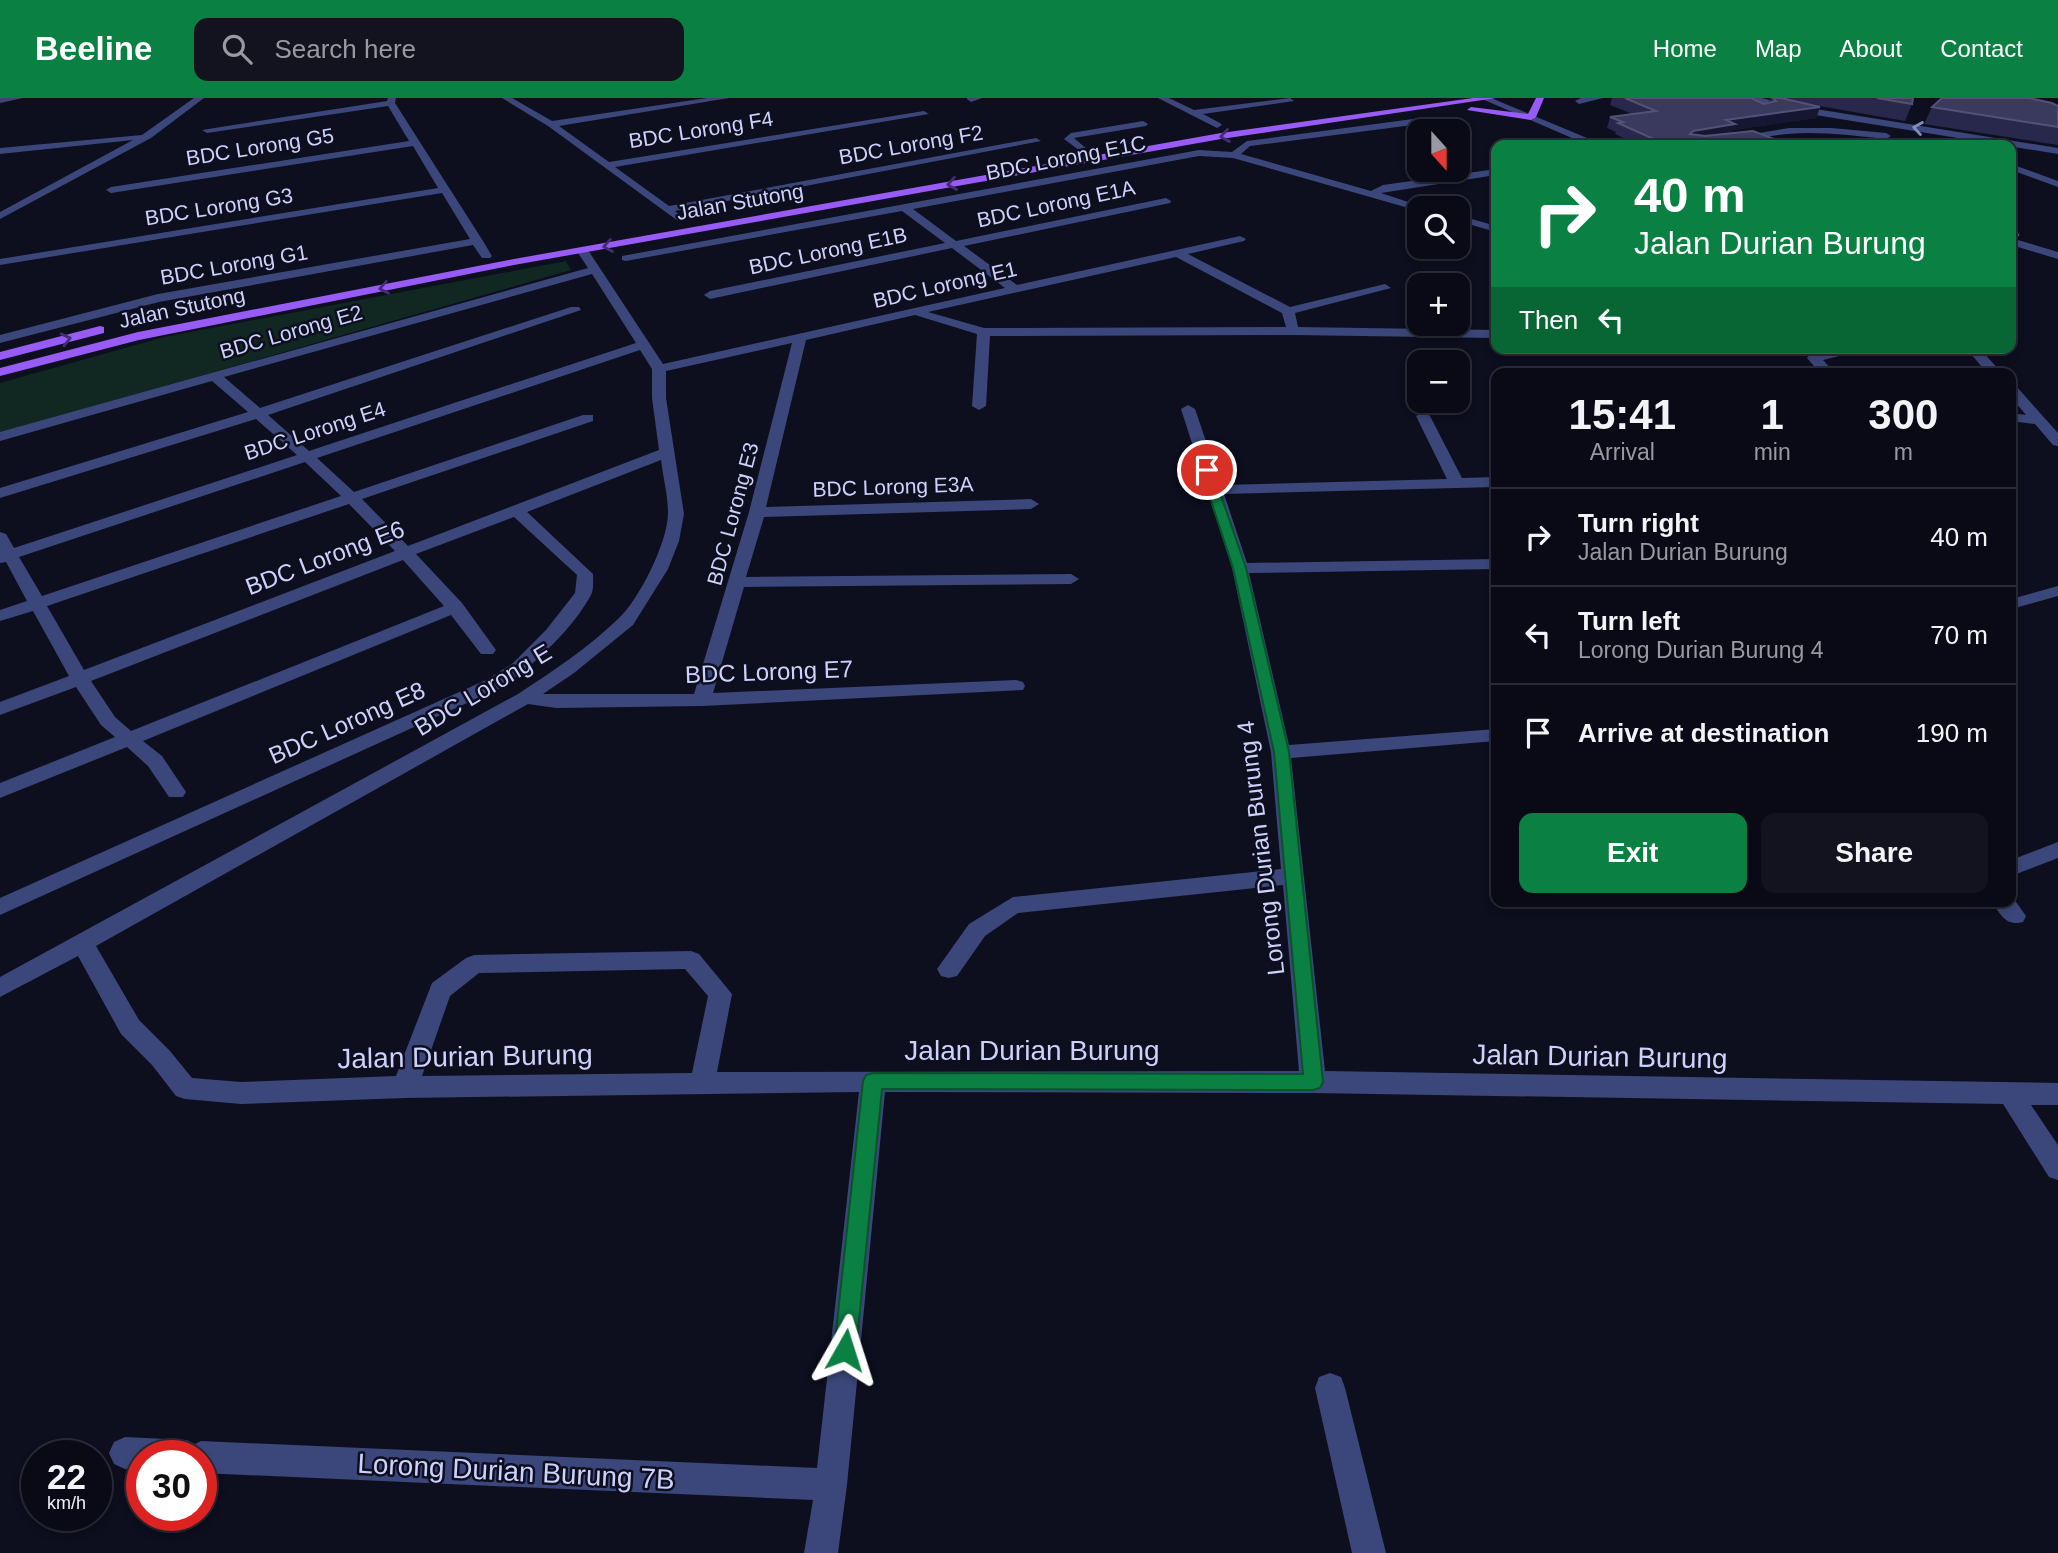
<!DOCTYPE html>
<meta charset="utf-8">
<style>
body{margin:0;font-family:Arial,sans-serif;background:#13131f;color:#f1f3f6;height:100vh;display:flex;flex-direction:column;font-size:26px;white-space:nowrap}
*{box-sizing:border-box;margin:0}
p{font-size:23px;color:#999aa1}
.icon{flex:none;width:38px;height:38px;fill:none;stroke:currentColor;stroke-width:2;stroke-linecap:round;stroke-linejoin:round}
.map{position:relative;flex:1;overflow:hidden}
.side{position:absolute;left:1491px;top:270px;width:525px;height:539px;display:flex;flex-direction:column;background:#0a0a16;border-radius:14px;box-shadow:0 4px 10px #0003,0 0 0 2px #2a2b35}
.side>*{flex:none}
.guide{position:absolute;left:1491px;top:42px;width:525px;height:214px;border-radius:14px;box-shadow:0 4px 10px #0003,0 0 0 2px #2a2b35;background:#0b8043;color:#fff;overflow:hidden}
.needle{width:46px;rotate:159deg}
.fabs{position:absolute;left:1407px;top:21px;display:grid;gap:14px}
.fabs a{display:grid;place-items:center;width:63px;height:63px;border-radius:14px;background:#0a0a16;box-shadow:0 4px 10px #0003,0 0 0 2px #2a2b35;font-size:35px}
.speed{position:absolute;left:21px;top:1342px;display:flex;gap:14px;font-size:35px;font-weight:700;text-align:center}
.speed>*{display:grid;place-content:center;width:91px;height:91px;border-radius:50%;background:#0a0a16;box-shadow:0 4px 10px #0003,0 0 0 2px #2a2b35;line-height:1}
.speed small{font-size:18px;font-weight:400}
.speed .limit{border:10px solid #d22;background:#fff;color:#111}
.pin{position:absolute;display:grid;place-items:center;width:60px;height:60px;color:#fff;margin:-30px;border:4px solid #fff;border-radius:50%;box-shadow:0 2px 7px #0007}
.me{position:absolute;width:77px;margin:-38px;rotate:6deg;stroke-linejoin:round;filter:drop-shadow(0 0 5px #0008)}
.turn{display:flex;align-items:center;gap:24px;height:147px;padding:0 28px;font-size:32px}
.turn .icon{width:91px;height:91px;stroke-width:2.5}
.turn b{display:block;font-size:49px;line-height:60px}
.then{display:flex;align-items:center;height:66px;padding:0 28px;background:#0003;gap:14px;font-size:26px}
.eta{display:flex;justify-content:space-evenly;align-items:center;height:119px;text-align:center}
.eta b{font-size:42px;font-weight:700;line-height:49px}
.primary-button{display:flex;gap:14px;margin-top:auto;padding:14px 28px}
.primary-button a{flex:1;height:80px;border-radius:14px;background:#0b8043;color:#fff;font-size:28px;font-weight:700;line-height:80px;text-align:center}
.primary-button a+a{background:#13131f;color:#f1f3f6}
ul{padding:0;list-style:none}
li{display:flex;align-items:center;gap:21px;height:98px;padding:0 28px;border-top:2px solid #2a2b35}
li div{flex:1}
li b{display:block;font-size:26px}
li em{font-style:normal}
header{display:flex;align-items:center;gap:42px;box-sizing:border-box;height:98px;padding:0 35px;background:#0b8043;color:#fff}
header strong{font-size:33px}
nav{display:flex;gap:38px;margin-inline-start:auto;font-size:24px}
.search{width:490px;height:63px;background:#13131f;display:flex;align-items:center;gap:18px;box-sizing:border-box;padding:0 24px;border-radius:14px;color:#999aa1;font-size:26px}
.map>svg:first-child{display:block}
</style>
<header>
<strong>Beeline</strong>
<div class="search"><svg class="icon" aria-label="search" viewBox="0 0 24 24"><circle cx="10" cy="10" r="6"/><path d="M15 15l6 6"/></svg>Search here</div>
<nav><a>Home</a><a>Map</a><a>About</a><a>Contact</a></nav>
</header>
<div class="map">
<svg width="2058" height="1455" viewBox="0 0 2058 1455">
<rect width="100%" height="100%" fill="#0d0e1e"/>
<!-- green -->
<path fill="#112822" d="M 566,163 L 571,172 L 0,335 L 0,285 L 164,239 Z"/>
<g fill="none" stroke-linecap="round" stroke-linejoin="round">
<!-- minor -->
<g fill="#3b477a" fill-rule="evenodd">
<path d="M 0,0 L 23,0 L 0,5 Z"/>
<path d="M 194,0 L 204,0 L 151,40 L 0,121 L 0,114 L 133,42 L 0,56 L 0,50 L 142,37 Z"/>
<path d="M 388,0 L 396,0 L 395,5 L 483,143 L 492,158 L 490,160 L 482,160 L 473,147 L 159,204 L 0,245 L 0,237 L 158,196 L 470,141 L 442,95 L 0,167 L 0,161 L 438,90 L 413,48 L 111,95 L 106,92 L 111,89 L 409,43 L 388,8 L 207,35 L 202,32 L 387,3 Z"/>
<path d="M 502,0 L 512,0 L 552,23 L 707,0 L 729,0 L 559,28 L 609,64 L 924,13 L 929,16 L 615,69 L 669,108 L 1036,40 L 1041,43 L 675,113 L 683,120 L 678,123 L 548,28 Z"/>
<path d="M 982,0 L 971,4 L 967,1 L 967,0 Z"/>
<path d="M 1158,0 L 1169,0 L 1194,12 L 1290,0 L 1294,3 L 1203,16 L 1220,25 L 1222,27 L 1217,30 Z"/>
<path d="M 1491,0 L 1599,45 L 1601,47 L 1588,47 L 1482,1 Z"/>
<path d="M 1581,0 L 1603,0 L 1579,6 L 1575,3 Z"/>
<path d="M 1748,0 L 1762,0 L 1785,6 L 2058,50 L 2058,56 L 1784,12 Z"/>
<path d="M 1428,19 L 1461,21 L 1466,24 L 1461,27 L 1428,25 L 1250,48 L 1241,56 L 1371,93 L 1383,87 L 1496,71 L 1496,77 L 1381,95 L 1426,110 L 1419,110 L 1419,113 L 1233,60 L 1199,58 L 913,111 L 956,143 L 1166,100 L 1171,103 L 1170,105 L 964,148 L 1017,187 L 1240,138 L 1246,141 L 1244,143 L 1188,156 L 1290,209 L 1385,186 L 1391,190 L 1295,215 L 1298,229 L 1496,232 L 1496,240 L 1293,237 L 990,238 L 986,308 L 979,312 L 972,308 L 977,236 L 915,217 L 806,242 L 766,409 L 1031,401 L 1039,406 L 1031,411 L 764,419 L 746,479 L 1071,476 L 1079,481 L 1071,486 L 744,489 L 713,595 L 1016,582 L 1023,584 L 1025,588 L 1023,592 L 702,608 L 556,610 L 528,606 L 96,848 L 139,922 L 170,953 L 192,980 L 241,984 L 396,978 L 432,885 L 466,860 L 474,857 L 691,853 L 699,856 L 732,896 L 717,974 L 1299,973 L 1283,787 L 1018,815 L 985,838 L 957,878 L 949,880 L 941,878 L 937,871 L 969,826 L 1013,799 L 1281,771 L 1271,654 L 1232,470 L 1181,311 L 1188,307 L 1195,311 L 1221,387 L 1447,381 L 1416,318 L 1423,314 L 1430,318 L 1462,380 L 1496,379 L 1496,389 L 1224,396 L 1247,465 L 1496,461 L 1496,471 L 1249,475 L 1289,647 L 1496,631 L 1496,643 L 1291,660 L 1325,973 L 2058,985 L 2058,1007 L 2031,1007 L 2058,1047 L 2058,1082 L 2049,1079 L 2003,1006 L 1313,995 L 885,994 L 847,1387 L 838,1455 L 804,1455 L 813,1402 L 201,1375 L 201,1358 L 142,1358 L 142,1372 L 125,1371 L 114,1366 L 109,1355 L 114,1344 L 125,1339 L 187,1342 L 195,1346 L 201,1343 L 817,1370 L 859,994 L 405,1000 L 241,1006 L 185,1001 L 176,998 L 152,967 L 121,936 L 78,858 L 0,899 L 0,879 L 518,596 C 553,573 588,550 618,521 C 639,502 668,444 668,415 C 668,398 663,379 661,362 L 527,414 L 593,476 C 593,483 594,491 591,497 C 572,532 532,569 500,590 L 0,817 L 0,800 L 486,582 L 513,565 L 546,532 L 575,495 L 577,477 L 514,419 L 416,456 L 462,505 L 496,552 L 493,556 L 481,556 L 451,517 L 143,643 L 162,658 L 186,694 L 183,699 L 169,699 L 148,668 L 127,649 L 0,700 L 0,685 L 115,639 L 101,627 L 76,589 L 0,617 L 0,604 L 69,578 L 33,513 L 0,523 L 0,512 L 27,503 L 6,464 L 0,465 L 0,434 L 6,436 L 14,450 L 297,357 L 256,321 L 0,400 L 0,390 L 248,314 L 212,283 L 0,343 L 0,334 L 588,170 L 576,152 L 582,149 L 588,152 L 663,266 L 1005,190 L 952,150 L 710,201 L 704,197 L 710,193 L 945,145 L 902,113 L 626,163 L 622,162 L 622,158 L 1199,52 L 1232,54 L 1247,43 ZM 1176,159 L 1282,215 L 1286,229 L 984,230 L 928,214 ZM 592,176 L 636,245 L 309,353 L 268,317 L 581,212 L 579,209 L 571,209 L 260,310 L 224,279 ZM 792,245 L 749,414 L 694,596 L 543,596 L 574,575 L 633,527 L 668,471 L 679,443 L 684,416 L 666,300 L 666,273 ZM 640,252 L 652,271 L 652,300 L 659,352 L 408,448 L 362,401 L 593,323 L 593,317 L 583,317 L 354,394 L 317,360 ZM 305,364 L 341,398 L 42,498 L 19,459 ZM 349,406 L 395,453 L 84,572 L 47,508 ZM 403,462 L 444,508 L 131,633 L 115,619 L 91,583 ZM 685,871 L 708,898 L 692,975 L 422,978 L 450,898 L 479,875 Z"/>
<path d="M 1143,23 L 1148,26 L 1146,28 L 1074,40 L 1088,52 L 1083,55 L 1064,41 L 1071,35 Z"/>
<path d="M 1789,30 L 1832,30 L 1886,35 L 1891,38 L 1886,41 C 1854,38 1820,33 1787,36 C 1754,39 1722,49 1689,47 Z"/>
<path d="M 2011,66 L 2058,83 L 2058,89 L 2011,72 Z"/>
<path d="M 1458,117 L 1496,128 L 1496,134 L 1458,123 Z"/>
<path d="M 2011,140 L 2058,154 L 2058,161 L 2011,147 Z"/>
<path d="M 1844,250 L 1872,250 L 1823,262 L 1832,272 L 1830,275 L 1820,275 L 1807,260 L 1809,257 Z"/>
<path d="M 1966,250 L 1979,250 L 2002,275 L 1987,275 Z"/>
<path d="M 2011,287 L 2016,288 L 2058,335 L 2058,348 L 2053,347 L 2035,326 L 2011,323 L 2011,315 L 2026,317 L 2011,299 Z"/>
<path d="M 2058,488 L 2058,498 L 2011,511 L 2011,501 Z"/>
<path d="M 2058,744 L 2058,760 L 2011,778 L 2011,762 Z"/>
<path d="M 2011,797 L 2026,818 L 2023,824 C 2007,829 1999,816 1992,803 L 2011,803 Z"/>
<path d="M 1330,1275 L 1341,1279 L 1345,1290 L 1386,1455 L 1352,1455 L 1315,1290 L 1319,1279 Z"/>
</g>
<!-- major -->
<g fill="#995bf5" fill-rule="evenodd">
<path d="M 1473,0 L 1496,0 L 1221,41 L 514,167 L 139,242 L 0,278 L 0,270 L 138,234 L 514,161 L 1221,35 Z"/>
<path d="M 1536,0 L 1544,0 L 1536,19 L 1531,22 L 1467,12 L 1471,9 L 1528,16 Z"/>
<path d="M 100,228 L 104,229 L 104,235 L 0,262 L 0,254 Z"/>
</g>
</g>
<!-- wall -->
<g fill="#27284b">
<path d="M 1612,0 L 1751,0 L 1764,6 L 1768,5 L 1770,0 L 1913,0 L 1912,6 L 1905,23 L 1819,8 L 1820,9 L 1816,20 L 1733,32 L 1731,35 L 1790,47 L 1638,47 L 1615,36 L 1616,34 L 1607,30 L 1610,19 L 1632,16 L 1610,7 Z"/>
<path d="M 2058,8 L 2058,47 L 1924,26 L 1932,9 Z"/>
</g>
<!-- shaded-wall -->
<g fill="#151631">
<path d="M 1820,9 L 1816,20 L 1733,32 L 1731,37 L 1689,44 L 1690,36 L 1693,33 L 1726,22 Z"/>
<path d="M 2019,137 L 2012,150 L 2011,150 L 2011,138 Z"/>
</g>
<!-- building -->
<g fill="#393a5e" stroke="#505277" stroke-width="2">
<path d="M 1625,0 L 1751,0 L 1764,6 L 1776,3 L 1773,0 L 1781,0 L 1820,9 L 1726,22 L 1735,26 L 1693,33 L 1690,36 L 1705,38 L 1753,33 L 1790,47 L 1667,47 L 1618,25 L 1623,24 L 1610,19 L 1656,13 Z"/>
<path d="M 1877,0 L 1913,0 L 1912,6 Z"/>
<path d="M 1942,0 L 2029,0 L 2052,5 L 2058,8 L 2058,29 L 1932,9 Z"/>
<path d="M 2011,134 L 2019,137 L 2011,138 Z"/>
</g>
<!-- one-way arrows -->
<defs><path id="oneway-chevron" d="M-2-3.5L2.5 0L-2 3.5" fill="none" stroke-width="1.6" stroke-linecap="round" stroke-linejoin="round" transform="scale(1.75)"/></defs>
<use stroke="#848cbb" href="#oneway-chevron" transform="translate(1918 30) rotate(-171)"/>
<g stroke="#452d74">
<use href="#oneway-chevron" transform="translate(1225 38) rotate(171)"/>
<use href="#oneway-chevron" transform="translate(952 86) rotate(170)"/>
<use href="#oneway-chevron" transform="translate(608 148) rotate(170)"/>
<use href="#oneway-chevron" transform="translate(384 190) rotate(169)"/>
<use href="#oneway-chevron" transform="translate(66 241) rotate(-14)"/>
</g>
<!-- route -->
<path fill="#0b8043" stroke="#07532c" stroke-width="2" d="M 1207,368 L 1212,372 L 1246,470 L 1289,654 L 1323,984 L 1320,990 L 1313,992 L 882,991 L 856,1252 L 853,1260 L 845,1264 L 837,1260 L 834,1252 L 863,983 L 866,977 L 873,975 L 1303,976 L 1274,654 L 1233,470 L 1201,372 Z"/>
<g text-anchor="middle" stroke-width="5" stroke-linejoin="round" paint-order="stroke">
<!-- far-street labels -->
<g font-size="21" fill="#cdd2fc" stroke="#0d0e1e">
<text transform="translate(701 32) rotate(-9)" y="7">BDC Lorong F4</text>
<text transform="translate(911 47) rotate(-10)" y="7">BDC Lorong F2</text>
<text transform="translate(260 49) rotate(-9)" y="7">BDC Lorong G5</text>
<text transform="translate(1066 60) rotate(-11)" y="7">BDC Lorong E1C</text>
<text transform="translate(740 104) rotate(-10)" y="7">Jalan Stutong</text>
<text transform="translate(1056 106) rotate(-12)" y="7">BDC Lorong E1A</text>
<text transform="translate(219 109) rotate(-9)" y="7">BDC Lorong G3</text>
<text transform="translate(828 153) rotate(-12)" y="7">BDC Lorong E1B</text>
<text transform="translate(234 167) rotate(-10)" y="7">BDC Lorong G1</text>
<text transform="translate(945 187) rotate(-13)" y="7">BDC Lorong E1</text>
<text transform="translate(182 210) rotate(-12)" y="7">Jalan Stutong</text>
<text transform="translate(291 234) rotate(-16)" y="7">BDC Lorong E2</text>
<text transform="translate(315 333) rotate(-18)" y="7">BDC Lorong E4</text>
<text transform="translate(893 389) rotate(-2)" y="7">BDC Lorong E3A</text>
<text transform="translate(733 416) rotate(-75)" y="7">BDC Lorong E3</text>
</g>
<!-- street labels -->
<g font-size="24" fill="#cdd2fc" stroke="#0d0e1e">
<text transform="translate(325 460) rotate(-21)" y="8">BDC Lorong E6</text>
<text transform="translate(769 574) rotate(-2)" y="8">BDC Lorong E7</text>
<text transform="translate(483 592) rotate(-31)" y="8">BDC Lorong E</text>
<text transform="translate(347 625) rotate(-24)" y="8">BDC Lorong E8</text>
<text transform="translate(1261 750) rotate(-97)" y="8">Lorong Durian Burung 4</text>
</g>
<!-- near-street labels -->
<g font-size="28" fill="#cdd2fc" stroke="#0d0e1e">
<text x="1032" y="962">Jalan Durian Burung</text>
<text transform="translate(465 958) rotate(-1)" y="10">Jalan Durian Burung</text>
<text transform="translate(1600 958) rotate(1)" y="10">Jalan Durian Burung</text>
<text transform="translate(516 1373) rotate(3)" y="10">Lorong Durian Burung 7B</text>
</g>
</g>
</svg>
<div class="fabs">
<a><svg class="needle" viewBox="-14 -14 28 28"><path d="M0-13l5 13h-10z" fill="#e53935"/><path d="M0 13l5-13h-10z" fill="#999aa1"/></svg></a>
<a><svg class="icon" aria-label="search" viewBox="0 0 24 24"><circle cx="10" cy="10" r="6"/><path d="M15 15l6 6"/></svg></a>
<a>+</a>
<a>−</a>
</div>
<div class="speed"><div>22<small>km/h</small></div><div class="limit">30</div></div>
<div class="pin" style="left:1207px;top:372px;background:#d93025"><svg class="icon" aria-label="arrive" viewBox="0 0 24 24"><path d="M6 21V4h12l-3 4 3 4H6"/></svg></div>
<svg class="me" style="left:845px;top:1252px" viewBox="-20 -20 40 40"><path d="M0-17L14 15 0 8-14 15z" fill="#0b8043" stroke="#fff" stroke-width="4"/></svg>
<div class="guide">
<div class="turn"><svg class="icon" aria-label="right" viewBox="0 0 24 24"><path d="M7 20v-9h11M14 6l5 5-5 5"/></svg><div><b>40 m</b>Jalan Durian Burung</div></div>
<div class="then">Then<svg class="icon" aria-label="left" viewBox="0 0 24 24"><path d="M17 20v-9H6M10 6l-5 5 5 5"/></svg></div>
</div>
<section class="side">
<div class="eta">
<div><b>15:41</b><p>Arrival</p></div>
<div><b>1</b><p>min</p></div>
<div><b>300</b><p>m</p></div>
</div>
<ul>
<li><svg class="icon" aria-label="right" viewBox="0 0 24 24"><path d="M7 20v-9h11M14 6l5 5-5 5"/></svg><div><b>Turn right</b><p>Jalan Durian Burung</p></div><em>40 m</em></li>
<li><svg class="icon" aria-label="left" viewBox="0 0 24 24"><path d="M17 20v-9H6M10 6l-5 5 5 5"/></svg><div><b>Turn left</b><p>Lorong Durian Burung 4</p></div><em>70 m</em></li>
<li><svg class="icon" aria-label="arrive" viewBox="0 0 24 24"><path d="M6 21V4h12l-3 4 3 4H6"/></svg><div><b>Arrive at destination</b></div><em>190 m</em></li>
</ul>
<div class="primary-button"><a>Exit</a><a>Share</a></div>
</section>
</div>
